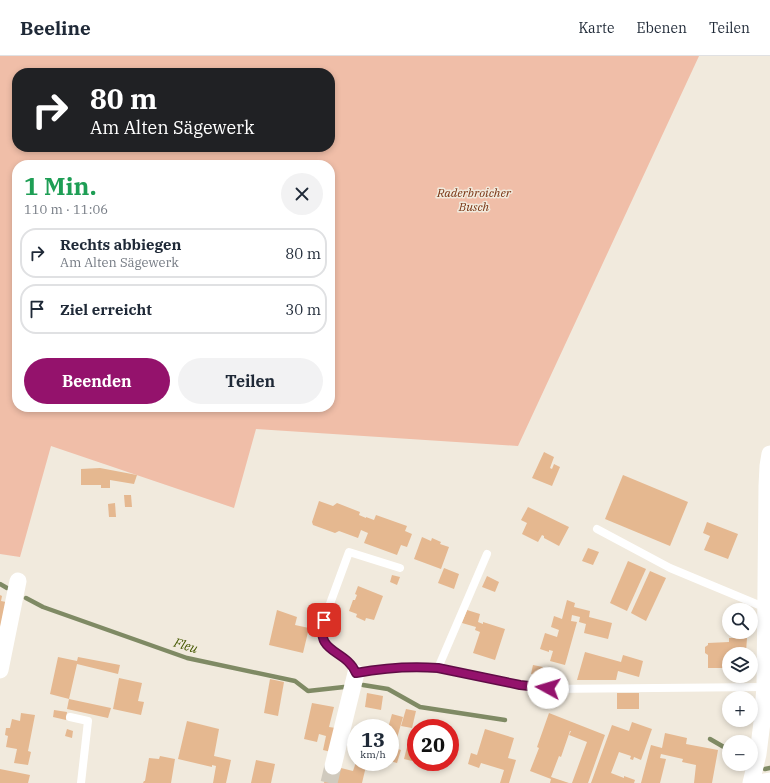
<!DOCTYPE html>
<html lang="de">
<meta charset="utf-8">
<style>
body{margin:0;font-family:"IBM Plex Serif",serif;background:#f2f2f3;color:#1f2937;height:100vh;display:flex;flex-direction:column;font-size:15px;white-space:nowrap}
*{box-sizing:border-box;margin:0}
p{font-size:13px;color:#747a83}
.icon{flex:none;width:22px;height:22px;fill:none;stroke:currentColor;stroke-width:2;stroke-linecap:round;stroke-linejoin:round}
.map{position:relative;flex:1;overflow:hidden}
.panel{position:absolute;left:12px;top:104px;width:323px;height:252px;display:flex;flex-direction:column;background:#fff;border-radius:16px;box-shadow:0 2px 6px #0003}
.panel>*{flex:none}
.hud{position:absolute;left:12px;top:12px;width:323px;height:84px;border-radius:16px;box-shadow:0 2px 6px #0003;background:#202124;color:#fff;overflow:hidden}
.fabs{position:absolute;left:722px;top:547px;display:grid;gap:8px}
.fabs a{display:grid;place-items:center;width:36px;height:36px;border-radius:50%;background:#fff;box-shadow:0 2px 6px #0003;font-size:20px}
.speed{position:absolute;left:347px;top:663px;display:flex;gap:8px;font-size:20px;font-weight:700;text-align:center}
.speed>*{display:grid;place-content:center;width:52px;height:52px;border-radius:50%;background:#fff;box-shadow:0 2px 6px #0003;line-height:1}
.speed small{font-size:10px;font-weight:400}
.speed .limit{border:6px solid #d22;background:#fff;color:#111}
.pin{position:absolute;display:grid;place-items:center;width:34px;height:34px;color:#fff;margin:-17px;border-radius:8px;box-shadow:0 2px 6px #0006}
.me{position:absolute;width:44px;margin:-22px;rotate:276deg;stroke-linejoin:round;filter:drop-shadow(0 0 3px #0008)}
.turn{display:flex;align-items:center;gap:14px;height:84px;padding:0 12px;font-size:18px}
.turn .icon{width:52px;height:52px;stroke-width:2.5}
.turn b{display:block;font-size:28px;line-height:34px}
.round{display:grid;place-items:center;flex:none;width:42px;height:42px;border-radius:21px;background:#f2f2f3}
.headline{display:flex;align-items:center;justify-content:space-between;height:68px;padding:0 12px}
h1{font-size:24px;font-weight:700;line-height:30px;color:#1e9e55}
.cta{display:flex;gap:8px;margin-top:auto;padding:8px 12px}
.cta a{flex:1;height:46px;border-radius:24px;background:#94126c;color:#fff;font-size:16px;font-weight:700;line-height:46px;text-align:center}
.cta a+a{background:#f2f2f3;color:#1f2937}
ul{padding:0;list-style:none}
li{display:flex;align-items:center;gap:12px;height:50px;margin:0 8px 6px;padding:0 4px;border:2px solid #e0e1e3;border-radius:16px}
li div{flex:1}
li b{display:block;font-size:15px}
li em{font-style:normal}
header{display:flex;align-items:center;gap:24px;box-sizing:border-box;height:56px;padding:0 20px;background:#fff;border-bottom:1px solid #e0e1e3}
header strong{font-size:19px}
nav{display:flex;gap:22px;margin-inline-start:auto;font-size:14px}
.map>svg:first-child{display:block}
</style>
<header>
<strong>Beeline</strong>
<nav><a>Karte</a><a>Ebenen</a><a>Teilen</a></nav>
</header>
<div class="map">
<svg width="770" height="727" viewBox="0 0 770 727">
<rect width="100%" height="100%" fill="#f1eadd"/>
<!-- green -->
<path fill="#f0bea8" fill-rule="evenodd" d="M 0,0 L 699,0 L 518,390 L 256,373 L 234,452 L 51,390 L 20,501 L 0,498 ZM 17,17 L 330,17 L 330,91 L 17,91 ZM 17,109 L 330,109 L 330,351 L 17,351 Z"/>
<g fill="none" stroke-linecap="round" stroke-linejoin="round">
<!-- stream -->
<g stroke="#7f8a64" stroke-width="4.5">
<path d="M 0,528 L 7,532"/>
<path d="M 26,542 L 43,551 L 187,602 L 295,625 L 308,635 L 344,631"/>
<path d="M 363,629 L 388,633 L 420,651 L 505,664"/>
<path d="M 710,683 L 729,694"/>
<path d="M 765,713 L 770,712"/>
</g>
</g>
<!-- building -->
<g fill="#e5b890">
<path d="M 544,396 L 554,401 L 550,412 L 552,413 L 554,408 L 560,411 L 552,430 L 532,422 Z"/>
<path d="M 100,412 L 137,419 L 134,428 L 110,424 L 110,432 L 101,432 L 101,429 L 81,429 L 81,413 Z"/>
<path d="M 623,419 L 688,446 L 670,490 L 605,463 Z"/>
<path d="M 124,439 L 131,439 L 132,451 L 125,451 Z"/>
<path d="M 319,445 L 333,450 L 337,447 L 360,456 L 359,459 L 366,462 L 366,461 L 374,464 L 376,459 L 407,470 L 405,475 L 412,478 L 407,491 L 401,489 L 397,499 L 364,487 L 368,477 L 361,474 L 358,482 L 339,475 L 335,477 L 313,469 L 312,466 Z"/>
<path d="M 115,447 L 116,461 L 109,461 L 108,448 Z"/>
<path d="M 528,451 L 569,471 L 559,490 L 544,482 L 544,480 L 542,479 L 538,486 L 522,478 L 527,467 L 521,464 Z"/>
<path d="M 707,466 L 738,478 L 728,503 L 704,494 L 710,480 L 703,477 Z"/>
<path d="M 422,481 L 431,485 L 432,482 L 441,486 L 440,488 L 449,491 L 441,513 L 414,503 Z"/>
<path d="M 588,492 L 599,496 L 593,509 L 582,505 Z"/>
<path d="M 628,505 L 646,513 L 627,555 L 610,547 Z"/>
<path d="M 444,512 L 459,518 L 454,533 L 438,527 Z"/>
<path d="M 650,515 L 666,522 L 646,565 L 631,557 Z"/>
<path d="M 392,519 L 400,521 L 397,529 L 390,526 Z"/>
<path d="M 487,520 L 499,526 L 495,536 L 482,531 Z"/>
<path d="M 358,530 L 383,540 L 374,564 L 366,562 L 365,565 L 356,561 L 357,558 L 349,555 L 353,544 L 355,544 L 357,539 L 355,538 Z"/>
<path d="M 0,539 L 2,540 L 1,545 L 6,546 L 0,573 Z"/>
<path d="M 567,544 L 575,547 L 574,551 L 590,555 L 589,561 L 612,567 L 608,583 L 584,577 L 586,568 L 579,566 L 580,561 L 572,559 L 571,565 L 577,566 L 565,609 L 550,605 L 553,595 L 549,594 L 549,596 L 540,593 L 545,577 L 557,581 L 559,574 L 551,571 L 554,560 L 562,563 Z"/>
<path d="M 277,554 L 297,561 L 295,569 L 309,572 L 303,597 L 269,589 Z"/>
<path d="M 467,554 L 480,558 L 478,566 L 483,568 L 483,566 L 505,573 L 495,604 L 473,597 L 480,576 L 475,574 L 476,571 L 462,567 Z"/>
<path d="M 729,582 L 747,582 L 746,596 L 730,596 L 730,598 L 729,598 L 729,612 L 708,612 L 708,599 L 705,597 L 705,591 L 708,589 L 708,587 L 729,586 Z"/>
<path d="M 585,596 L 621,606 L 623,599 L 643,605 L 639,621 L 618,615 L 616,624 L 577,624 Z"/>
<path d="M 58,601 L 77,605 L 78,601 L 120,609 L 118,618 L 77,608 L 69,643 L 50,638 Z"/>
<path d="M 533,609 L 543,611 L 541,621 L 531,618 Z"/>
<path d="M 119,622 L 142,627 L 138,645 L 144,646 L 141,659 L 113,653 Z"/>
<path d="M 270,623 L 284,626 L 278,660 L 264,657 Z"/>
<path d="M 367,637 L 383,640 L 381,654 L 365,651 Z"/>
<rect x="617" y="637" width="22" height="16"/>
<path d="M 69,643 L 111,652 L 108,662 L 67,653 Z"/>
<path d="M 312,647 L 334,651 L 329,671 L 336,672 L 331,696 L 323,694 L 326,680 L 319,678 L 317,686 L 304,683 Z"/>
<path d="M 406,653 L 416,655 L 412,672 L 401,670 Z"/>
<path d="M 54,654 L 67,656 L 66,664 L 53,661 Z"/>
<path d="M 21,657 L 35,659 L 28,695 L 31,696 L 28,709 L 14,707 L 17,693 L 6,691 L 8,680 L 5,679 L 6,672 L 10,672 L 12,663 L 20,665 Z"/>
<path d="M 549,657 L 605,679 L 588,727 L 572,727 L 587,686 L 569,679 L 571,675 L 570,675 L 561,701 L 559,700 L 551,721 L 569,727 L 550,727 L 551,723 L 530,715 L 539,692 L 537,691 Z"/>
<path d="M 392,658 L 403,661 L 397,682 L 398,682 L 395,692 L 401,694 L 397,707 L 390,705 L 390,672 L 388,672 Z"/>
<path d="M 187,665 L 219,673 L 214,700 L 231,704 L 226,727 L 213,727 L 216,710 L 212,709 L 212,711 L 178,703 Z"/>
<path d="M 632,666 L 652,673 L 641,704 L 634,701 L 633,704 L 630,703 L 631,700 L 619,696 L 611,717 L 624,722 L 624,720 L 635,724 L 634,727 L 591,727 L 612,669 L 629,675 Z"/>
<path d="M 67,673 L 73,675 L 72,682 L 65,680 Z"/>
<path d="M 485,673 L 514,682 L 508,702 L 516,704 L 509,727 L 500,727 L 504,714 L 481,707 L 479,712 L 468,708 L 471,697 L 477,699 Z"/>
<path d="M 450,677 L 452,678 L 455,682 L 453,689 L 450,691 Z"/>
<path d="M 665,677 L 687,682 L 686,688 L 718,694 L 712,727 L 694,727 L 696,709 L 682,706 L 683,703 L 661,698 L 660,702 L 666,703 L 660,727 L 641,727 L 651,689 L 662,692 Z"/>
<path d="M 409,683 L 416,685 L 416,700 L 413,699 L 412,705 L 404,703 Z"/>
<path d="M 160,700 L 175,703 L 171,727 L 143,727 L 144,725 L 145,725 L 149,702 L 159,703 Z"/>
<path d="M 256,704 L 275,708 L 271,727 L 251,727 Z"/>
<path d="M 356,706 L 367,706 L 362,727 L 324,727 L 329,709 L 353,715 Z"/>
<path d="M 433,706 L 447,706 L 446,710 Z"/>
<path d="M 0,713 L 30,719 L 28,727 L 0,727 Z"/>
</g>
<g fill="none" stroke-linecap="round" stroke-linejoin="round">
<!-- street-tunnel -->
<path stroke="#d0cabe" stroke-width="17" stroke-dasharray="17 8" stroke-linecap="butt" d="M 329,727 L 333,710"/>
<!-- lane -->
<g stroke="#fff" stroke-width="8">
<path d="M 597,473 L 670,512 L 766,552"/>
<path d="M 400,512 L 349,496 L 324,564 C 314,598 346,593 356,617 C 383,612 410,609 438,612 L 520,629 L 548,633 L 765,631"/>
<path d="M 438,612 L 487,498"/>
<path d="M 70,661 L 88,665 L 81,727"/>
</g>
<!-- street -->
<g stroke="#fff" stroke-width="17">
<path d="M 0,614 L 18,525"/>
<path d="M 333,710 L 356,617"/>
<path d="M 751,727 L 758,698 L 762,666 L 765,631 L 767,430 L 768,410 L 770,398"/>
<path d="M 759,727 L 770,725"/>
</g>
</g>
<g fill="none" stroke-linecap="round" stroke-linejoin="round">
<!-- route casing -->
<g stroke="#600c46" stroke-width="10">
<path id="route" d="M 324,564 C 314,598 346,593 356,617 C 383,612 410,610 438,612 L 520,629 L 548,632"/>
</g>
<!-- route -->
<use href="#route" stroke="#94126c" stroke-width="7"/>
</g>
<g text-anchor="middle" stroke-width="3" stroke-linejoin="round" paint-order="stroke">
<!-- park labels -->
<g font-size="12" font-style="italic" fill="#783412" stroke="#f1eadd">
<text x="474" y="141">Raderbroicher<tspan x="474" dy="14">Busch</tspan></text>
</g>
<!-- water labels -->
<g font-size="13" font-style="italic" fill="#455801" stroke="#f1eadd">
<text transform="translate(186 589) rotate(17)" y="5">Fleu</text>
</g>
</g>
</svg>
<div class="fabs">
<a><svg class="icon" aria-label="search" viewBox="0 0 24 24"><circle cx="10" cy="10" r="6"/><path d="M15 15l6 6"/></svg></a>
<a><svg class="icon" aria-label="layers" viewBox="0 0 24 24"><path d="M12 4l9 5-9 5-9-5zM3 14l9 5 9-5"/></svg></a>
<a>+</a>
<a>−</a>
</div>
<div class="speed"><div>13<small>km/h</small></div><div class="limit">20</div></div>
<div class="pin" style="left:324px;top:564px;background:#d93025"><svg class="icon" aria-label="arrive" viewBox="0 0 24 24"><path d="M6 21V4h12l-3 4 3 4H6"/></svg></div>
<svg class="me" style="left:548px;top:632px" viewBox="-20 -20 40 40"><circle r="19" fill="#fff"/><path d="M0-13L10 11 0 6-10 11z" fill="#94126c"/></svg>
<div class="hud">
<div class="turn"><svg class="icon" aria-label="right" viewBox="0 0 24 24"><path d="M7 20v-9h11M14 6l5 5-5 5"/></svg><div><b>80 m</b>Am Alten Sägewerk</div></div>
</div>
<section class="panel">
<div class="headline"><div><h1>1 Min.</h1><p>110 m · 11:06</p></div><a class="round"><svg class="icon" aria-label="close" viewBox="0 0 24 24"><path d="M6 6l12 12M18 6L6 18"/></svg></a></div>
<ul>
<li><svg class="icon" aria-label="right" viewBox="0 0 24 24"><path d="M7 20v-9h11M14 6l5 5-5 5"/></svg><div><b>Rechts abbiegen</b><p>Am Alten Sägewerk</p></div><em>80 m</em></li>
<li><svg class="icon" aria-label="arrive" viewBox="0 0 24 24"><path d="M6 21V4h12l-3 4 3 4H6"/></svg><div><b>Ziel erreicht</b></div><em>30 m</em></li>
</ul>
<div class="cta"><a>Beenden</a><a>Teilen</a></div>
</section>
</div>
